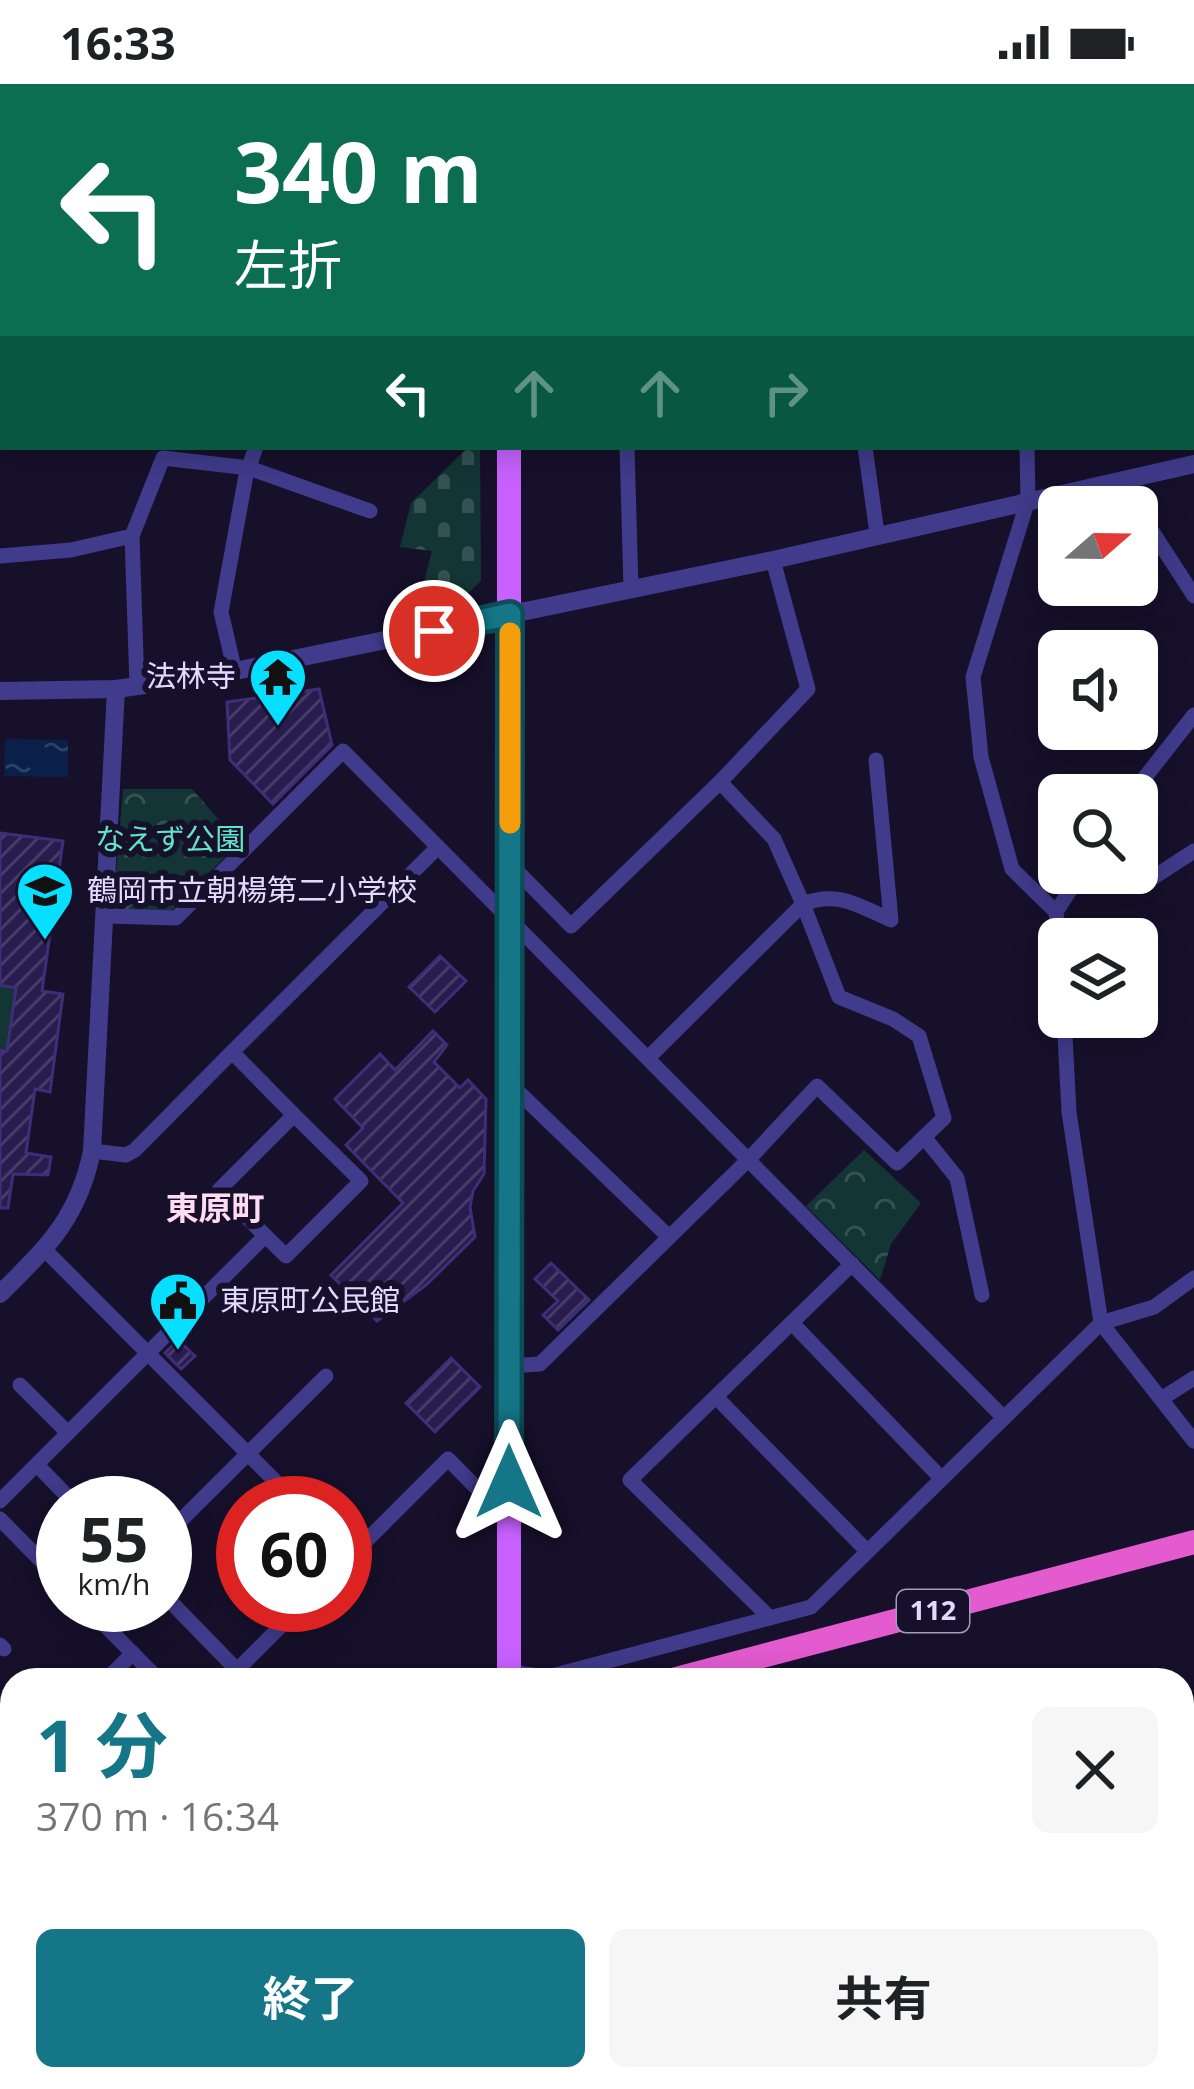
<!DOCTYPE html>
<html lang="ja">
<meta charset="utf-8">
<style>
body{margin:0;font-family:"Open Sans","Noto Sans JP",sans-serif;background:#f6f6f6;color:#202124;height:100vh;display:flex;flex-direction:column;font-size:45px;white-space:nowrap}
*{box-sizing:border-box;margin:0}
p{font-size:39px;color:#757577}
.icon{flex:none;width:66px;height:66px;fill:none;stroke:currentColor;stroke-width:2;stroke-linecap:round;stroke-linejoin:round}
.map{position:relative;flex:1;overflow:hidden}
.sheet{position:absolute;left:0px;top:1584px;width:1194px;height:423px;display:flex;flex-direction:column;background:#fff;border-radius:36px 36px 0 0;box-shadow:0 6px 30px #0003}
.sheet>*{flex:none}
.guide{position:absolute;left:0px;top:0px;width:1194px;height:366px;box-shadow:0 6px 30px #0003;background:#0b6e4f;color:#fff;overflow:hidden}
.needle{width:78px;rotate:70deg}
.tools{position:absolute;left:1038px;top:402px;display:grid;gap:24px}
.tools a{display:grid;place-items:center;width:120px;height:120px;border-radius:18px;background:#fff;box-shadow:0 6px 30px #0003;font-size:60px}
.speed{position:absolute;left:36px;top:1392px;display:flex;gap:24px;font-size:60px;font-weight:700;text-align:center}
.speed>*{display:grid;place-content:center;width:156px;height:156px;border-radius:50%;background:#fff;box-shadow:0 6px 30px #0003;line-height:1}
.speed small{font-size:30px;font-weight:400}
.speed .limit{border:18px solid #d22;background:#fff;color:#111}
.pin{position:absolute;display:grid;place-items:center;width:102px;height:102px;color:#fff;margin:-51px;border:6px solid #fff;border-radius:50%;box-shadow:0 3px 12px #0007}
.me{position:absolute;width:132px;margin:-66px;rotate:0deg;stroke-linejoin:round;filter:drop-shadow(0 0 9px #0008)}
.turn{display:flex;align-items:center;gap:42px;height:252px;padding:0 36px;font-size:54px}
.turn .icon{width:156px;height:156px;stroke-width:2.5}
.turn b{display:block;font-size:84px;line-height:102px}
.lanes{display:flex;align-items:center;height:114px;padding:0 36px;background:#0003;justify-content:center;gap:60px;direction:ltr}
.lanes .off{opacity:.35}
.round{display:grid;place-items:center;flex:none;width:126px;height:126px;border-radius:18px;background:#f6f6f6}
.overview{display:flex;align-items:center;justify-content:space-between;height:204px;padding:0 36px}
h1{font-size:72px;font-weight:700;line-height:90px;color:#147687}
.primary-button{display:flex;gap:24px;margin-top:auto;padding:24px 36px}
.primary-button a{flex:1;height:138px;border-radius:18px;background:#147687;color:#fff;font-size:48px;font-weight:700;line-height:138px;text-align:center}
.primary-button a+a{background:#f6f6f6;color:#202124}
.status{display:flex;justify-content:space-between;align-items:center;height:84px;padding:0 60px;background:#fff;direction:ltr}
.status svg{height:33px;fill:currentColor}
.map>svg:first-child{display:block}
</style>
<div class="status"><b>16:33</b><svg viewBox="0 0 49 12"><path d="M0 12V9h3v3zM5 12V6h3v6zM10 12V3h3v9zM15 12V0h3v12zM26 1h20v11H26zM47 4h2v5h-2z"/></svg></div>
<div class="map">
<svg width="1194" height="2005" viewBox="0 0 1194 2005">
<defs>
<pattern id="cemetery-stones" width="16" height="16" patternUnits="userSpaceOnUse" patternTransform="scale(3)"><rect width="16" height="16" fill="#133535"/><path d="M2 7V4a2 2 0 0 1 4 0v3zM10 15v-3a2 2 0 0 1 4 0v3z" fill="#355253"/></pattern>
<pattern id="park-crowns" width="20" height="18" patternUnits="userSpaceOnUse" patternTransform="scale(3)"><rect width="20" height="18" fill="#133535"/><path d="M2 6a3 3 0 1 1 6 0M12 15a3 3 0 1 1 6 0" fill="none" stroke="#355253"/></pattern>
<pattern id="water-ripples" width="26" height="14" patternUnits="userSpaceOnUse" patternTransform="scale(3)"><rect width="26" height="14" fill="#0a204b"/><path d="M2 4q2-2 4 0t4 0M15 11q2-2 4 0t4 0" fill="none" stroke="#2d4066"/></pattern>
<pattern id="building-hatch" width="6" height="6" patternUnits="userSpaceOnUse" patternTransform="scale(3)"><rect width="6" height="6" fill="#271c4d"/><path d="M-1 1l2-2M0 6l6-6M5 7l2-2" fill="none" stroke="#463c68"/></pattern>
</defs>
<rect width="100%" height="100%" fill="#16102b"/>
<!-- grass -->
<path fill="#133535" d="M 0,901 L 16,904 L 7,967 L 0,966 Z"/>
<!-- cemetery -->
<path fill="url(#cemetery-stones)" d="M 468,363 L 480,363 L 481,497 L 464,513 L 417,523 L 432,467 L 400,463 L 411,419 Z"/>
<!-- park -->
<g fill="url(#park-crowns)">
<path d="M 123,705 L 192,705 L 239,759 L 171,827 L 113,826 Z"/>
<path d="M 864,1066 L 921,1119 L 891,1160 L 880,1196 L 806,1122 Z"/>
</g>
<!-- water -->
<path fill="url(#water-ripples)" d="M 5,655 L 68,656 L 68,693 L 4,692 Z"/>
<g fill="none" stroke-linecap="round" stroke-linejoin="round">
<!-- stream -->
<g stroke="#0a204b" stroke-width="4.5">
<path d="M 776,0 L 780,3"/>
<path d="M 1109,3 L 1114,0"/>
</g>
<!-- river -->
<g stroke="#0a204b" stroke-width="30">
<path d="M 0,27 L 3,28"/>
<path d="M 1191,175 L 1194,175"/>
</g>
</g>
<!-- building -->
<g fill="url(#building-hatch)" stroke="#3f2d79" stroke-width="3">
<path d="M 319,605 L 332,661 L 273,720 L 230,676 L 227,618 Z"/>
<path d="M 0,749 L 63,757 L 42,907 L 63,910 L 50,1008 L 35,1005 L 26,1069 L 51,1073 L 48,1091 L 13,1090 L 8,1124 L 0,1124 L 0,966 L 7,967 L 16,904 L 0,901 Z"/>
<path d="M 440,872 L 466,897 L 435,928 L 409,903 Z"/>
<path d="M 433,947 L 447,961 L 434,978 L 460,1004 L 468,996 L 486,1015 L 484,1090 L 473,1107 L 470,1123 L 475,1153 L 426,1201 L 377,1237 L 331,1191 L 403,1119 L 346,1061 L 363,1044 L 335,1015 L 380,970 L 395,986 Z"/>
<path d="M 551,1179 L 589,1216 L 558,1246 L 543,1231 L 558,1217 L 535,1195 Z"/>
<path d="M 178,1256 L 195,1272 L 181,1285 L 165,1269 Z"/>
<path d="M 451,1274 L 480,1303 L 435,1348 L 406,1319 Z"/>
</g>
<g fill="none" stroke-linecap="round" stroke-linejoin="round">
<!-- minor -->
<g stroke="#403b8b" stroke-width="15">
<path d="M 311,0 L 315,3"/>
<path d="M 626,0 L 629,3"/>
<path d="M 1045,0 L 1052,3"/>
<path d="M 464,3 L 467,0"/>
<path d="M 1031,3 L 1033,0"/>
<path d="M 1191,61 L 1194,62"/>
<path d="M 0,104 L 3,105"/>
<path d="M 627,363 L 631,504"/>
<path d="M 865,363 L 877,449"/>
<path d="M 1027,363 L 1028,416 L 973,593 L 981,673 L 1012,785 L 1056,828"/>
<path d="M 1137,424 L 1194,512"/>
<path d="M 132,452 L 137,602"/>
<path d="M 0,472 L 71,466 L 132,452 L 163,374 L 249,384 L 370,427"/>
<path d="M 235,588 L 221,528 L 246,391 L 256,363"/>
<path d="M 1131,711 L 1194,631"/>
<path d="M 510,780 L 571,842 L 720,698"/>
<path d="M 1154,793 L 1194,767"/>
<path d="M 106,832 L 176,834 L 343,667 L 438,763"/>
<path d="M 1059,863 L 1056,828 L 1081,789"/>
<path d="M 1064,933 L 1069,1028 L 1101,1239 L 1194,1357"/>
<path d="M 649,973 L 803,820 L 774,755 L 720,698 L 808,605 L 773,476"/>
<path d="M 509,999 L 669,1153"/>
<path d="M 294,1031 L 361,1097 L 286,1172 L 219,1106 L 294,1031 L 232,968 L 438,763 L 1003,1333"/>
<path d="M 924,1053 L 957,1094 L 982,1211"/>
<path d="M 92,1067 L 126,1071 L 135,1066 L 232,968"/>
<path d="M 44,1165 L 297,1419"/>
<path d="M 792,1239 L 941,1394"/>
<path d="M 509,1282 L 540,1280 L 749,1075 L 817,1002 L 897,1079 L 944,1034 L 919,952 L 893,935 L 839,913 L 803,820 C 837,806 859,822 891,836 L 876,676"/>
<path d="M 20,1301 L 68,1349"/>
<path d="M 716,1313 L 867,1467"/>
<path d="M 1161,1315 L 1194,1294"/>
<path d="M 37,1381 L 74,1419"/>
<path d="M 0,1417 L 265,1152"/>
<path d="M 0,1435 L 63,1499"/>
<path d="M 165,1452 L 326,1292"/>
<path d="M 345,1478 L 448,1375 L 509,1437"/>
<path d="M 165,1512 L 237,1586"/>
<path d="M 85,1521 L 159,1596"/>
<path d="M 770,1534 L 630,1396 L 852,1180"/>
<path d="M 0,1561 L 4,1565"/>
<path d="M 509,1588 L 548,1593 L 811,1523 L 1101,1239 L 1154,1223 L 1194,1194"/>
<path d="M 106,1596 L 133,1569"/>
<path d="M 227,1596 L 302,1521"/>
<path d="M 1182,1634 L 1194,1633"/>
<path d="M 0,1916 L 12,1928"/>
<path d="M 1182,1927 L 1194,1907"/>
<path d="M 78,1995 L 87,2005"/>
<path d="M 328,1995 L 333,2000 L 338,1995"/>
<path d="M 865,1995 L 875,2005"/>
<path d="M 997,1995 L 1007,2005"/>
<path d="M 18,2005 L 28,1995"/>
<path d="M 136,2005 L 146,1995"/>
<path d="M 634,2005 L 644,1995"/>
<path d="M 762,2005 L 772,1995"/>
<path d="M 1050,2005 L 1051,2004"/>
<path d="M 1135,2005 L 1141,1995"/>
</g>
<!-- tertiary -->
<g stroke="#403b8b" stroke-width="18">
<path d="M 57,3 L 60,0"/>
<path d="M 0,60 L 3,57"/>
<path d="M 0,607 L 116,605 L 216,591 L 773,476 L 1194,380"/>
<path d="M 0,1210 C 47,1163 78,1135 92,1067 L 116,605"/>
</g>
<!-- primary -->
<g stroke="#c861ff" stroke-width="24">
<path d="M 508,0 L 508,3"/>
<path d="M 509,1596 L 509,363"/>
<path d="M 511,1995 L 511,2005"/>
</g>
<!-- trunk -->
<g stroke="#e45bd0" stroke-width="24">
<path d="M 672,1596 L 1194,1458"/>
<path d="M 0,1787 L 12,1783"/>
</g>
</g>
<g fill="none" stroke-linecap="round" stroke-linejoin="round">
<!-- route casing -->
<g stroke="#0d4d58" stroke-width="30">
<path id="route" d="M 434,547 L 510,530 L 509,1398"/>
</g>
<!-- route -->
<use href="#route" stroke="#147687" stroke-width="21"/>
<!-- slow -->
<path stroke="#f59e0b" stroke-width="21" d="M 510,549 L 510,739"/>
</g>
<!-- icons -->
<defs>
<g id="temple-pin" transform="scale(3)"><path d="M0 17L-7.5 6A9.5 9.5 0 1 1 7.5 6Z" fill="#06dfff" stroke="#16102b"/><path d="M0-6L5-2H3V0L6.5 2.5H4V6H1.5V3h-3V6H-4V2.5H-6.5L-3 0V-2H-5Z" fill="#111"/></g>
<g id="school-pin" transform="scale(3)"><path d="M0 17L-7.5 6A9.5 9.5 0 1 1 7.5 6Z" fill="#06dfff" stroke="#16102b"/><path d="M0-5L7-2L0 1L-7-2ZM-4 1L0 2.5L4 1V4Q0 6-4 4Z" fill="#111"/></g>
<g id="civic-pin" transform="scale(3)"><path d="M0 17L-7.5 6A9.5 9.5 0 1 1 7.5 6Z" fill="#06dfff" stroke="#16102b"/><path d="M-.6-6.5H3V-4.5H.6V-3L4-1V1h2V6H-6V1h2V-1L-.6-3ZM-1.2 2.5V6h2.4V2.5Z" fill="#111"/></g>
</defs>
<g fill-rule="evenodd">
<use href="#temple-pin" x="278" y="593"/>
<use href="#school-pin" x="45" y="807"/>
<use href="#civic-pin" x="178" y="1217"/>
</g>
<g text-anchor="middle" stroke-width="12" stroke-linejoin="round" paint-order="stroke">
<!-- shield labels -->
<rect fill="#16102b" stroke="#a39dbf" stroke-width="3" x="897" y="1506" width="72" height="42" rx="9"/>
<g font-size="27" font-weight="bold" fill="#e0daff">
<text x="933" y="1536">112</text>
</g>
<!-- poi labels -->
<g font-size="30" fill="#e0daff" stroke="#16102b" text-anchor="start">
<text x="236" y="603" text-anchor="end">法林寺</text>
<text x="87" y="817">鶴岡市立朝楊第二小学校</text>
<text x="220" y="1227">東原町公民館</text>
</g>
<!-- park labels -->
<g font-size="30" fill="#62e3c7" stroke="#16102b">
<text x="170" y="766">なえず公園</text>
</g>
<!-- neighbourhood labels -->
<g font-size="33" font-weight="bold" fill="#ffdcf1" stroke="#16102b">
<text x="215" y="1136">東原町</text>
</g>
</g>
</svg>
<div class="tools">
<a><svg class="needle" viewBox="-14 -14 28 28"><path d="M0-13l5 13h-10z" fill="#e53935"/><path d="M0 13l5-13h-10z" fill="#757577"/></svg></a>
<a><svg class="icon" aria-label="sound" viewBox="0 0 24 24"><path d="M4 9h4l5-4v14l-5-4H4zM17 9q2 3 0 6"/></svg></a>
<a><svg class="icon" aria-label="search" viewBox="0 0 24 24"><circle cx="10" cy="10" r="6"/><path d="M15 15l6 6"/></svg></a>
<a><svg class="icon" aria-label="layers" viewBox="0 0 24 24"><path d="M12 4l9 5-9 5-9-5zM3 14l9 5 9-5"/></svg></a>
</div>
<div class="speed"><div>55<small>km/h</small></div><div class="limit">60</div></div>
<div class="pin" style="left:434px;top:547px;background:#d93025"><svg class="icon" aria-label="arrive" viewBox="0 0 24 24"><path d="M6 21V4h12l-3 4 3 4H6"/></svg></div>
<svg class="me" style="left:509px;top:1398px" viewBox="-20 -20 40 40"><path d="M0-17L14 15 0 8-14 15z" fill="#147687" stroke="#fff" stroke-width="4"/></svg>
<div class="guide">
<div class="turn"><svg class="icon" aria-label="left" viewBox="0 0 24 24"><path d="M17 20v-9H6M10 6l-5 5 5 5"/></svg><div><b>340 m</b>左折</div></div>
<div class="lanes"><svg class="icon" aria-label="left" viewBox="0 0 24 24"><path d="M17 20v-9H6M10 6l-5 5 5 5"/></svg><svg class="icon off" aria-label="ahead" viewBox="0 0 24 24"><path d="M12 20V5M6 11l6-6 6 6"/></svg><svg class="icon off" aria-label="ahead" viewBox="0 0 24 24"><path d="M12 20V5M6 11l6-6 6 6"/></svg><svg class="icon off" aria-label="right" viewBox="0 0 24 24"><path d="M7 20v-9h11M14 6l5 5-5 5"/></svg></div>
</div>
<section class="sheet">
<div class="overview"><div><h1>1 分</h1><p>370 m · 16:34</p></div><a class="round"><svg class="icon" aria-label="close" viewBox="0 0 24 24"><path d="M6 6l12 12M18 6L6 18"/></svg></a></div>
<div class="primary-button"><a>終了</a><a>共有</a></div>
</section>
</div>
